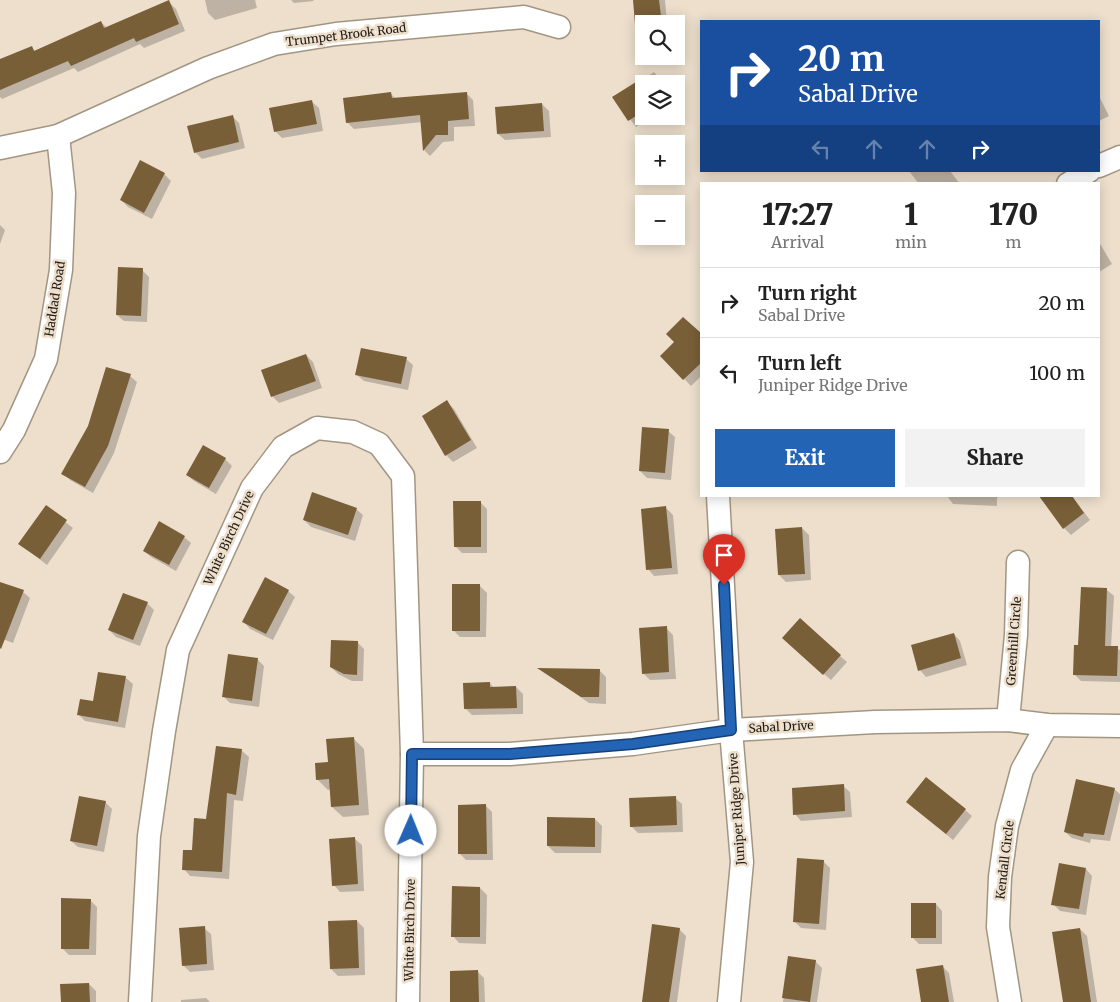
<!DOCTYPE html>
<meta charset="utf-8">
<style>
body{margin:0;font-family:Merriweather,serif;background:#f2f2f2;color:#222;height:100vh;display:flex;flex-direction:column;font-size:19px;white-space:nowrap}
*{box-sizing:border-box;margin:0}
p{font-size:16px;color:#767676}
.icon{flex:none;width:28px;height:28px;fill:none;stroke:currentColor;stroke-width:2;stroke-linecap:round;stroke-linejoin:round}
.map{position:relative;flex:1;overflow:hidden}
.side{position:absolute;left:700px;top:182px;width:400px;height:315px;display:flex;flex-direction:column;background:#fff;border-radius:0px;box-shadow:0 2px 12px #0003}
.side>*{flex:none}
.banner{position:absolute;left:700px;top:20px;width:400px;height:152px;border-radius:0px;box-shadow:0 2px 12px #0003;background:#1a4fa0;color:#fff;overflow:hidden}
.controls{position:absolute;left:635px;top:15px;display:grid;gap:10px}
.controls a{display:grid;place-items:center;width:50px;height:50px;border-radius:0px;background:#fff;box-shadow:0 2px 12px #0003;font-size:25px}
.pin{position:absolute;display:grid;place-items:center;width:42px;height:42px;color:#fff;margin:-51px -21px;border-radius:50% 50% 50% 0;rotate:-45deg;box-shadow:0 0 5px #0007}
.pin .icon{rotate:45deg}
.me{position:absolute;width:55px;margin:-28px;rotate:1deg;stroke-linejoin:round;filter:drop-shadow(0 0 4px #0008)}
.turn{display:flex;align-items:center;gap:18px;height:105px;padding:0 15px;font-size:22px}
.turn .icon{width:65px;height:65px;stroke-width:2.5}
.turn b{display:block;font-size:35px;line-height:42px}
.lanes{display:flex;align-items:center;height:48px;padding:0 15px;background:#0003;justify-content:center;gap:25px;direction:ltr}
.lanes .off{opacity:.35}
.eta{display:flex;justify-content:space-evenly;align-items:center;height:85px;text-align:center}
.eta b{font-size:30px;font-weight:800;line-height:35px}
.action{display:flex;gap:10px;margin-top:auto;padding:10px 15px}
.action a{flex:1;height:58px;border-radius:0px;background:#2464b5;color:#fff;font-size:20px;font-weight:800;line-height:58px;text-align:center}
.action a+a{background:#f2f2f2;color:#222}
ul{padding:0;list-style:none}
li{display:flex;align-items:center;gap:15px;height:70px;padding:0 15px;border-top:1px solid #e0e0e0}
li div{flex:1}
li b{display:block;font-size:19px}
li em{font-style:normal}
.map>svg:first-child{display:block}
</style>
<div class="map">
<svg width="1120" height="1002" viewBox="0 0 1120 1002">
<rect width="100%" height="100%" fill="#eddfcc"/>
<!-- shadow -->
<g fill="#0003">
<path d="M 205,0 L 255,0 L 257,8 L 215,20 L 208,13 Z"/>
<path d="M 291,0 L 313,0 L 314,1 L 294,3 Z"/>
<path d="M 634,0 L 665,0 L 667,24 L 644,24 L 644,38 L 637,32 Z"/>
<path d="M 169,2 L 176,9 L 185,31 L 144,48 L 140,44 L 78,72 L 74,68 L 2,99 L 0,97 L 0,61 L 31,47 L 35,51 L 101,22 L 107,28 Z"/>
<path d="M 654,72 L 664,84 L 644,84 L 644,116 L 653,116 L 636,127 L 614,98 Z"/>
<path d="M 466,93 L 473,100 L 475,126 L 454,127 L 454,141 L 443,142 L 430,156 L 424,150 L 422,122 L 354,129 L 347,122 L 391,94 L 396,99 Z"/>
<path d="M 1099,96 L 1109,116 L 1099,121 Z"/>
<path d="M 312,102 L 319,108 L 323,131 L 282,138 L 275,131 Z"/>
<path d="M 542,104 L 549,111 L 551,137 L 505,140 L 498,134 Z"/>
<path d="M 232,116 L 239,123 L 245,148 L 202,159 L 195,152 Z"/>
<path d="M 909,171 L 950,171 L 960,184 L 919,184 Z"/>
<path d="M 164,174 L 171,181 L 152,219 L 128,207 L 121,200 Z"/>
<path d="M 0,225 L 5,230 L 0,244 Z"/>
<path d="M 1099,242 L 1112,264 L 1099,272 Z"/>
<path d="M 142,270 L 149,277 L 147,322 L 124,321 L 117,315 Z"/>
<path d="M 683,319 L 701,336 L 701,376 L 691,386 L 662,356 L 676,342 Z"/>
<path d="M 306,355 L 313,362 L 322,388 L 279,403 L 272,396 Z"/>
<path d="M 406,359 L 413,365 L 408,390 L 364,381 L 357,375 Z"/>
<path d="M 130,376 L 137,382 L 114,453 L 93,493 L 70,480 L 63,473 Z"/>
<path d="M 447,402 L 454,409 L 477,448 L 453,462 L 446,455 Z"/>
<path d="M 668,431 L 675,437 L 671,480 L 647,478 L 640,471 Z"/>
<path d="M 225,459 L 232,466 L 216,494 L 194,481 L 187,475 Z"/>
<path d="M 947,496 L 997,496 L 997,506 L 953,504 Z"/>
<path d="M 1072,496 L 1090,520 L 1071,535 L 1064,528 Z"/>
<path d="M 480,502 L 487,509 L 487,553 L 462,553 L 455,546 Z"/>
<path d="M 46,507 L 73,528 L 47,565 L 20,544 Z"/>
<path d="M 666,508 L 673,515 L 678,574 L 654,576 L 648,569 Z"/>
<path d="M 356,509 L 363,515 L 355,541 L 311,527 L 304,520 Z"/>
<path d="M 802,528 L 809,535 L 811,580 L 786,582 L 779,575 Z"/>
<path d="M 184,537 L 191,543 L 176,571 L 151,557 L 144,551 Z"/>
<path d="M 0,583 L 23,592 L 30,598 L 13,643 L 0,638 Z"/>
<path d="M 480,586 L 487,593 L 486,637 L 460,637 L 453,630 Z"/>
<path d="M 1107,590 L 1114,596 L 1111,647 L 1120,650 L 1120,682 L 1081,681 L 1074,674 L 1080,646 Z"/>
<path d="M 288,591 L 295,597 L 273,640 L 250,629 L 244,622 Z"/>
<path d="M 147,603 L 154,610 L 140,646 L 116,637 L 109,630 Z"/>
<path d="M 666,628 L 673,635 L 676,679 L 650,680 L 644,674 Z"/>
<path d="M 954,634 L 960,641 L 967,665 L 926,677 L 920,670 Z"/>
<path d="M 357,642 L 364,649 L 363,681 L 352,681 L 338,674 L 331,667 Z"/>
<path d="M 790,645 L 840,656 L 847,662 L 831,680 Z"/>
<path d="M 257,659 L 264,666 L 259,707 L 230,703 L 224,697 Z"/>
<path d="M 540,669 L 599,670 L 606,677 L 606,704 L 589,703 Z"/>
<path d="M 99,673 L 126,678 L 133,684 L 125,728 L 85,721 L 78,714 L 94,703 Z"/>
<path d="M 490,683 L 494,688 L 516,687 L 523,694 L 523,714 L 472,715 L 465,708 Z"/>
<path d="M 354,739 L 364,749 L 369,815 L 343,817 L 332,807 L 331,789 L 328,790 L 317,779 L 329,763 Z"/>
<path d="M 217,747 L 242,751 L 249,757 L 243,801 L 234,800 L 229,879 L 190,876 L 184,869 L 207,820 Z"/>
<path d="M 843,786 L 850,792 L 852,817 L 801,821 L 795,814 Z"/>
<path d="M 1114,789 L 1120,794 L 1120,800 L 1110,841 L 1091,839 L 1090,843 L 1072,838 L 1065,832 Z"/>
<path d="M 675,798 L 682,804 L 683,832 L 638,833 L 631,826 Z"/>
<path d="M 105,802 L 112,809 L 104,852 L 78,847 L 71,841 Z"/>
<path d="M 907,802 L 965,810 L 972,816 L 953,840 Z"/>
<path d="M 486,806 L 492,812 L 493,860 L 466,860 L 460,854 Z"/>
<path d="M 595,819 L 602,826 L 601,853 L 555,853 L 548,846 Z"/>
<path d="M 355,839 L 362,845 L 364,891 L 340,892 L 334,885 Z"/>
<path d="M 823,861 L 830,868 L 826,930 L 801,928 L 794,921 Z"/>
<path d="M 1086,869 L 1092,876 L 1086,915 L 1060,911 L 1053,904 Z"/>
<path d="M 480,888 L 487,895 L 486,944 L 459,943 L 453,936 Z"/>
<path d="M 90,900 L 97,907 L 96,955 L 69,955 L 62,948 Z"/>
<path d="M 936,904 L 942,911 L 942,944 L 919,944 L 912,937 Z"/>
<path d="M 357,921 L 364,928 L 365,975 L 338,976 L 331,969 Z"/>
<path d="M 204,928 L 211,934 L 214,970 L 190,972 L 183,965 Z"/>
<path d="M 679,929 L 686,936 L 677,1002 L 643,1002 Z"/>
<path d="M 1080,929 L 1087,936 L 1097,1002 L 1065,1002 Z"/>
<path d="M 789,958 L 815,961 L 822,968 L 817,1002 L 783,1002 Z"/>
<path d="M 942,966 L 949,973 L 954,1002 L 922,1002 Z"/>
<path d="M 477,971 L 484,978 L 485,1002 L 452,1002 Z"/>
<path d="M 89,984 L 96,991 L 96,1002 L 62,1002 Z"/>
<path d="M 206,998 L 210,1002 L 181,1002 L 181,1000 Z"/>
</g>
<!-- building -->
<g fill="#795f38">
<path d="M 169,0 L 179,24 L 136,42 L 134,38 L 71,66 L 68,61 L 0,90 L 0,59 L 32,46 L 34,51 L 101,21 L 104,28 Z"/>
<path d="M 633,0 L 659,0 L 662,24 L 635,24 Z"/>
<path d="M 644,77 L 644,111 L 628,121 L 612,97 Z"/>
<path d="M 391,92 L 392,98 L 467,92 L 469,119 L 448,121 L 448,135 L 436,135 L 423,151 L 420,115 L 346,123 L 343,98 Z"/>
<path d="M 312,100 L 317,124 L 274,132 L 269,108 Z"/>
<path d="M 542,103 L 544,131 L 497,134 L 495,107 Z"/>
<path d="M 233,115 L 239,142 L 194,153 L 187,126 Z"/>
<path d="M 140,160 L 165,173 L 144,213 L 120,200 Z"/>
<path d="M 118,267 L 143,268 L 141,316 L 116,315 Z"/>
<path d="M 683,317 L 701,333 L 701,363 L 683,380 L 660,356 L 674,342 L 666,334 Z"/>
<path d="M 361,348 L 407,357 L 401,384 L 355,375 Z"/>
<path d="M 306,354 L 316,381 L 271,397 L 261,370 Z"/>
<path d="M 106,367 L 131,374 L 108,446 L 85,487 L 61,474 L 88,426 Z"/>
<path d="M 447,400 L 471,440 L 445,456 L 422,416 Z"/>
<path d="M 642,427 L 669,429 L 665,473 L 639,471 Z"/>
<path d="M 203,445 L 226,458 L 209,488 L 186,475 Z"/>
<path d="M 312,492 L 357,508 L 348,535 L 303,520 Z"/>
<path d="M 1039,496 L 1072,496 L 1084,513 L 1063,529 Z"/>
<path d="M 453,501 L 481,501 L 481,547 L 454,547 Z"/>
<path d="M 46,505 L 67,520 L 40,559 L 18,544 Z"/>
<path d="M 666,506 L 672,568 L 646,570 L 641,509 Z"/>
<path d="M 159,521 L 185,536 L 169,565 L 143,551 Z"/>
<path d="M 802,527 L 805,574 L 778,575 L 775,529 Z"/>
<path d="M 265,577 L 289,590 L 266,634 L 242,622 Z"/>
<path d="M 0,582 L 24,590 L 1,649 L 0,648 Z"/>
<rect x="452" y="584" width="28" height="47"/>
<path d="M 1081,587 L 1107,588 L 1105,646 L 1118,646 L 1117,676 L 1073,675 L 1074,645 L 1078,645 Z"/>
<path d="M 123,593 L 148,602 L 133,640 L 108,630 Z"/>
<path d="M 800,618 L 841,655 L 823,675 L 782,638 Z"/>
<path d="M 667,626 L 669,672 L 642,674 L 639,628 Z"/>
<path d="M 954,633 L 961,658 L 918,671 L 911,645 Z"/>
<path d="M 331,640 L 358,641 L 357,675 L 344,674 L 330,667 Z"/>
<path d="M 228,654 L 258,658 L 252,701 L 222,697 Z"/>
<path d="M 537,668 L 600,669 L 599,697 L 581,697 Z"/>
<path d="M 98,672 L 126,676 L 118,722 L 77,715 L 80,699 L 93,701 Z"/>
<path d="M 490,682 L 490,687 L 516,686 L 517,708 L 464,709 L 463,683 Z"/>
<path d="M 354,737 L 359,805 L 331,807 L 329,779 L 316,780 L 315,763 L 328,762 L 326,739 Z"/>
<path d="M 216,746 L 242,749 L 236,795 L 227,793 L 222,872 L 182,870 L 183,850 L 192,850 L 194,818 L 206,819 Z"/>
<path d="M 926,777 L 966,809 L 946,834 L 906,802 Z"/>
<path d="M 1076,779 L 1115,788 L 1104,835 L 1084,833 L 1083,837 L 1064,832 Z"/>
<path d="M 844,784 L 845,811 L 793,815 L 792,788 Z"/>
<path d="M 79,796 L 106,801 L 97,846 L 70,841 Z"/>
<path d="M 676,796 L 677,825 L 630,827 L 629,798 Z"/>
<path d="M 486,804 L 487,854 L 458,854 L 458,805 Z"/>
<path d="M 547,817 L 595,818 L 595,847 L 547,846 Z"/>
<path d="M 355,837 L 358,884 L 332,886 L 329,839 Z"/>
<path d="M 797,858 L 824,860 L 819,924 L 793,922 Z"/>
<path d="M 1059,863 L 1086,868 L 1079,909 L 1051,905 Z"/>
<path d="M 452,886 L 480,887 L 480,937 L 451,937 Z"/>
<path d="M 61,898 L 91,899 L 89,949 L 61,949 Z"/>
<rect x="911" y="903" width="25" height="35"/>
<path d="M 357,920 L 359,968 L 330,969 L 328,921 Z"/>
<path d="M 652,924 L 680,928 L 669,1002 L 642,1002 Z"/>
<path d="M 205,926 L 207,964 L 182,966 L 179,928 Z"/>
<path d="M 1080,928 L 1091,1002 L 1063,1002 L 1052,932 Z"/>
<path d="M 788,956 L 816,960 L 810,1002 L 782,998 Z"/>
<path d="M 943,965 L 949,1002 L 921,1002 L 916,969 Z"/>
<path d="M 478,970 L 479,1002 L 450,1002 L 450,971 Z"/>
<path d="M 89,983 L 90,1002 L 61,1002 L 60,984 Z"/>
</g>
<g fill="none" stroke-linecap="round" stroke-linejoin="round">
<!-- minor casing -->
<g stroke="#a29683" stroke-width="25">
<g id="minor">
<path d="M 0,148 L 58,136 L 208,68 L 274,44 L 336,34 L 524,17 L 559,27"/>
<path d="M 1099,166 L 1120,157"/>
<path d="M 1068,184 L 1089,171"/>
<path d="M 0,452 L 14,430 L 46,359 L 61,270 L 64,193 L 58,136"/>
<path d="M 718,496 L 731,730 L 742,862 L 729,1002"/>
<path d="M 1008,720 L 1016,635 L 1018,562"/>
<path d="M 412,754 L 510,754 L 633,744 L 731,730 L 875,722 L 1008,720 L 1047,725 L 1120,726"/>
<path d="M 140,1002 L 149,836 L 164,731 L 178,650 L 252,488 L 283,447 L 317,428 L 353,432 L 379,444 L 403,476 L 412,754 L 408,1002"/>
<path d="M 1010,1002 L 998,927 L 1000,877 L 1007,826 L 1022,770 L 1047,725"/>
</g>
</g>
<!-- minor -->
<use href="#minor" stroke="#fff" stroke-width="22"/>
</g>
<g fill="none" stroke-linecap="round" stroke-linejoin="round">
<!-- route casing -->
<g stroke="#174176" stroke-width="12">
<path id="route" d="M 411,831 L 412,754 L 510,754 L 633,744 L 731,730 L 724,585"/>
</g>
<!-- route -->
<use href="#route" stroke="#2464b5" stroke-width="9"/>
</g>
<g text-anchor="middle" stroke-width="5" stroke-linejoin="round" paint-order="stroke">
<!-- street labels -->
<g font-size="12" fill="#201b14" stroke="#eddfcc">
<text transform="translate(346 35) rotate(-7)" y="4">Trumpet Brook Road</text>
<text transform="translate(55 299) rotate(-81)" y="4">Haddad Road</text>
<text transform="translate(229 538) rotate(-65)" y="4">White Birch Drive</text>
<text transform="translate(1014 641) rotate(-86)" y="4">Greenhill Circle</text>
<text transform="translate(781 727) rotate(-3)" y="4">Sabal Drive</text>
<text transform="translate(737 809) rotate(-94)" y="4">Juniper Ridge Drive</text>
<text transform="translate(1005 860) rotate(-83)" y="4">Kendall Circle</text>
<text transform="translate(410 930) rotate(-89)" y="4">White Birch Drive</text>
</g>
</g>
</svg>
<div class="controls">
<a><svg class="icon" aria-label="search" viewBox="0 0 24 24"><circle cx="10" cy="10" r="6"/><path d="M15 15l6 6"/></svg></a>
<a><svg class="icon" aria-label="layers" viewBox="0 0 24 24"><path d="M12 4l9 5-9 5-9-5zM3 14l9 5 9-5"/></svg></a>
<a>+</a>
<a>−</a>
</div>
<div class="pin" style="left:724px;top:585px;background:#d93025"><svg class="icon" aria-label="arrive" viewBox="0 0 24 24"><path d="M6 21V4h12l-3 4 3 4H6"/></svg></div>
<svg class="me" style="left:411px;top:831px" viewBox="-20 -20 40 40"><circle r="19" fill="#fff"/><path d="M0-13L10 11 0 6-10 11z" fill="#2464b5"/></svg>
<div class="banner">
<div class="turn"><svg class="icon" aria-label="right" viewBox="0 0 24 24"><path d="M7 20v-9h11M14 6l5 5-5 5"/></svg><div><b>20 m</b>Sabal Drive</div></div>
<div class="lanes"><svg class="icon off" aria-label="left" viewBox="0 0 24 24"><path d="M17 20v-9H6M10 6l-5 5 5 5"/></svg><svg class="icon off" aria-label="ahead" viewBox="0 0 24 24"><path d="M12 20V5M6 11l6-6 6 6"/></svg><svg class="icon off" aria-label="ahead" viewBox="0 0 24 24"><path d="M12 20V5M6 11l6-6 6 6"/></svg><svg class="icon" aria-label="right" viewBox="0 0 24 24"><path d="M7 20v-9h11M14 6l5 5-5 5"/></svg></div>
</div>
<section class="side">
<div class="eta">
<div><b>17:27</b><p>Arrival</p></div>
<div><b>1</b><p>min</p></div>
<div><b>170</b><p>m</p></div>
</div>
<ul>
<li><svg class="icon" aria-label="right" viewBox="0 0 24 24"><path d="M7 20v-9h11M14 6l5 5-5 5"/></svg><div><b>Turn right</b><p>Sabal Drive</p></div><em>20 m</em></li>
<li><svg class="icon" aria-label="left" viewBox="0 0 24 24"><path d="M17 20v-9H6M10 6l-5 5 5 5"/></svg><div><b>Turn left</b><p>Juniper Ridge Drive</p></div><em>100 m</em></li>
</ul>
<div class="action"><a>Exit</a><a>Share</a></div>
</section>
</div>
